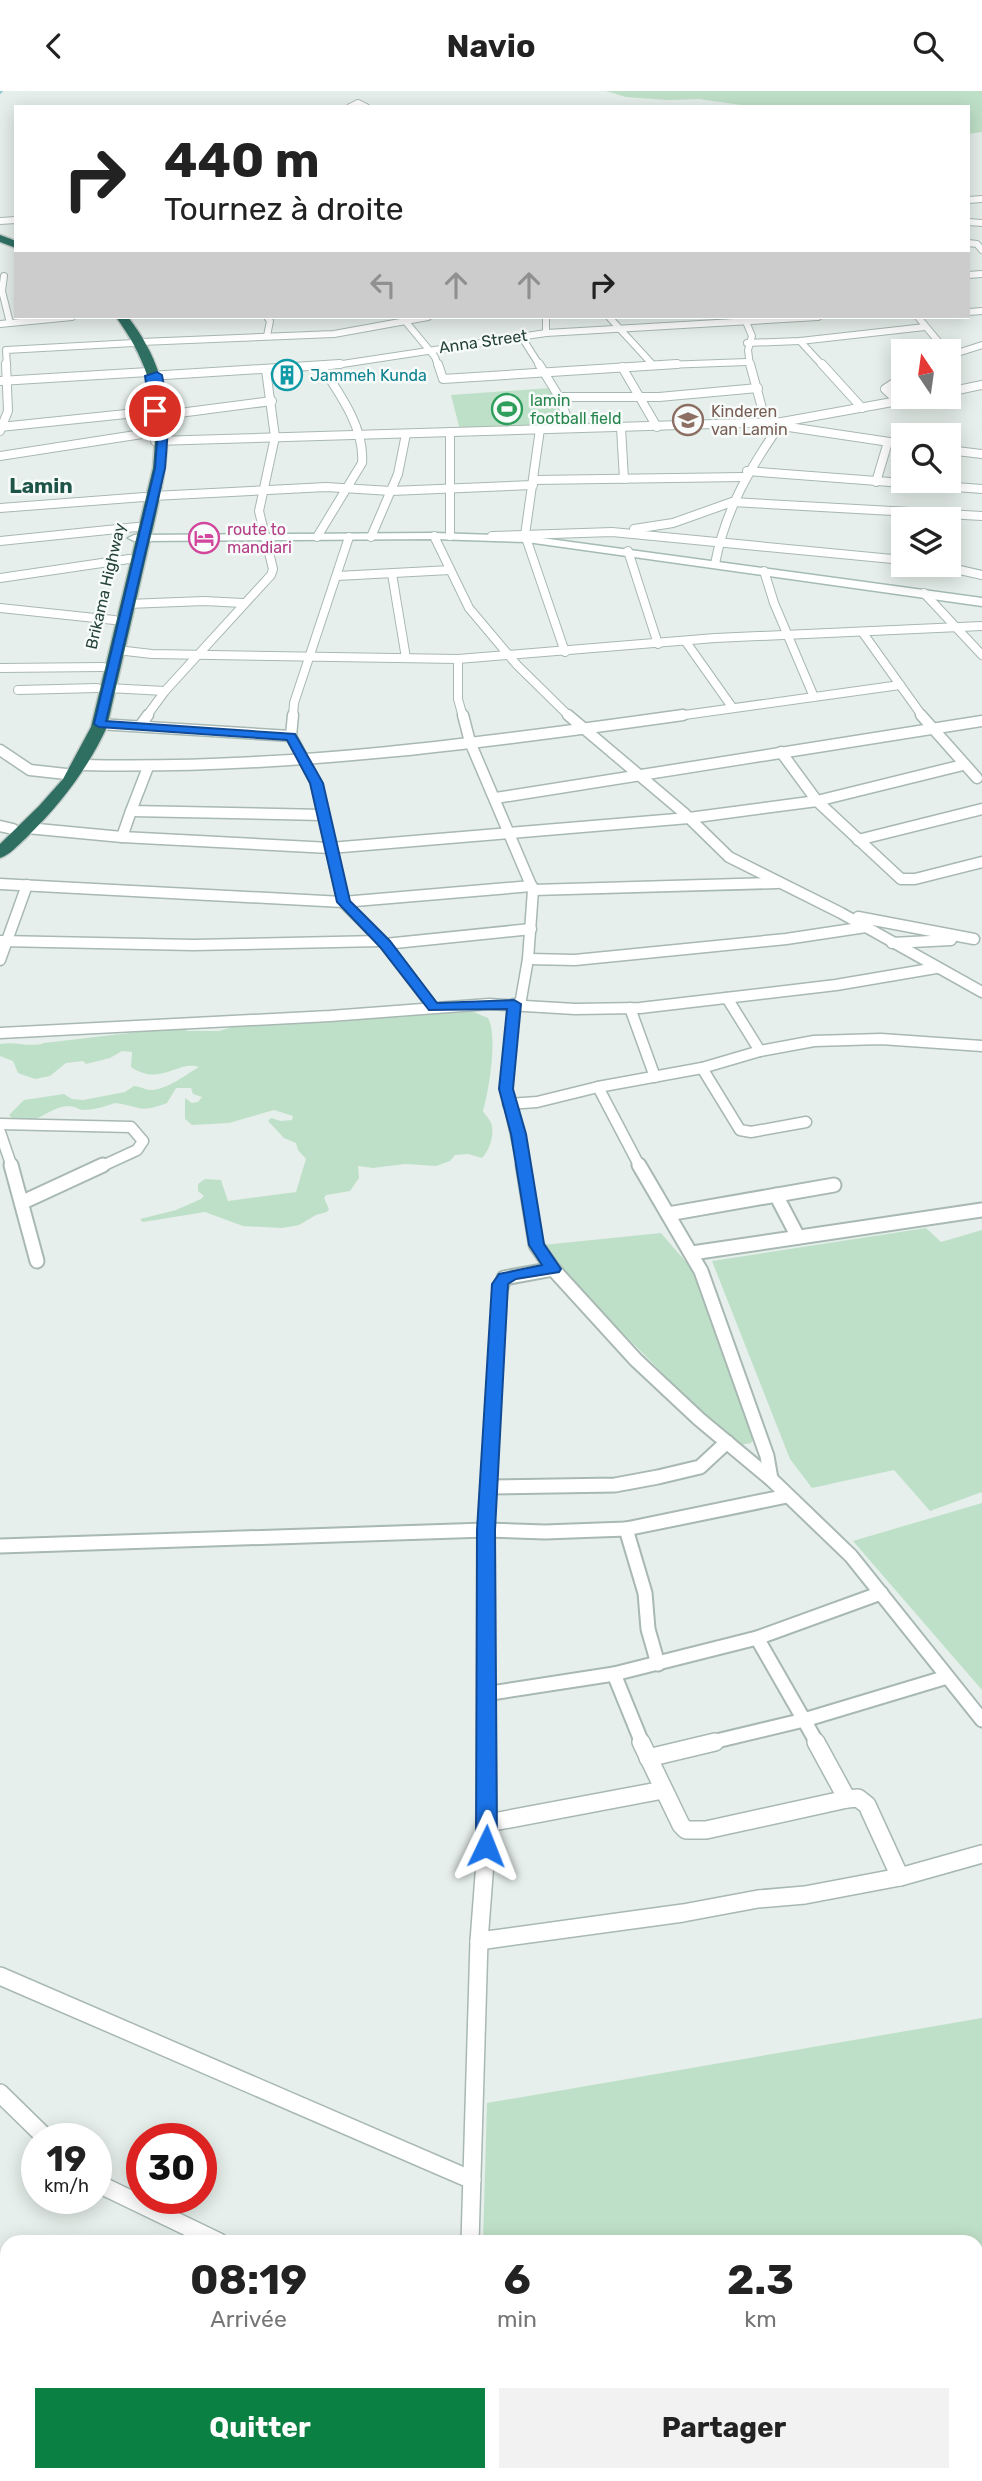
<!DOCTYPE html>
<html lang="fr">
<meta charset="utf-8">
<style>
body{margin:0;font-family:Rubik,sans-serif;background:#f2f2f2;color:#222;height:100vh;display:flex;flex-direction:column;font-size:26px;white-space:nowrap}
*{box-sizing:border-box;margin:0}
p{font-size:23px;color:#767676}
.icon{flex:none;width:38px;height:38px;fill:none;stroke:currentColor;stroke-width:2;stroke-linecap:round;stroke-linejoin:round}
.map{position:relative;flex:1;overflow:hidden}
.panel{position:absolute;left:0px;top:2144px;width:984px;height:247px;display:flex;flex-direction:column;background:#fff;border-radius:21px 21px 0 0;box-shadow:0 4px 18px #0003}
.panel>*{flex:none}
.banner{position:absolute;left:14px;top:14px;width:956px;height:214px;border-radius:0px;box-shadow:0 4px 18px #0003;background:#fff;color:#222;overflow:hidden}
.needle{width:46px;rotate:347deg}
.buttons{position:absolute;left:891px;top:248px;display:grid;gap:14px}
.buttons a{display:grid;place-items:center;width:70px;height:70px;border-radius:0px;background:#fff;box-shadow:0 4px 18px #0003;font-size:35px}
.speed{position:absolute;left:21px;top:2032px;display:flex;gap:14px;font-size:35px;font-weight:700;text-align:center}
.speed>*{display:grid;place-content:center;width:91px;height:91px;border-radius:50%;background:#fff;box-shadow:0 4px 18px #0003;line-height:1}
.speed small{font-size:18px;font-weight:400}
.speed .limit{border:10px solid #d22;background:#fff;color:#111}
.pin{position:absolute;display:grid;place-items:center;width:60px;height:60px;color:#fff;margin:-30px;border:4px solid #fff;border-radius:50%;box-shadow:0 2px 7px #0007}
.me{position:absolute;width:77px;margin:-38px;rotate:2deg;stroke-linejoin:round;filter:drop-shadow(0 0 5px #0008)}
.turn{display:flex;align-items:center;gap:24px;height:147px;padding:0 35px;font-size:32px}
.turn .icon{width:91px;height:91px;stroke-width:2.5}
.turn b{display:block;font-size:49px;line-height:60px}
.lanes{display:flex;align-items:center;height:66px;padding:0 35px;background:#0003;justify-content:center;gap:35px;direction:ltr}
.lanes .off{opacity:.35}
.eta{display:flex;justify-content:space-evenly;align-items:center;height:119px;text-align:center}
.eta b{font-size:42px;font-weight:700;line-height:49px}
.action{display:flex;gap:14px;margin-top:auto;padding:14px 35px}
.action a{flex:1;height:80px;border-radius:0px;background:#0b8043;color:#fff;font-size:28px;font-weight:700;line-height:80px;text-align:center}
.action a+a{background:#f2f2f2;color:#222}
header{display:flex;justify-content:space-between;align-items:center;height:91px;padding:0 35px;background:#fff;font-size:32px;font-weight:700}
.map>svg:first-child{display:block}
</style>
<header><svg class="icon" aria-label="back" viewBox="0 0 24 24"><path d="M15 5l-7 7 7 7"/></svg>Navio<svg class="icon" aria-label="search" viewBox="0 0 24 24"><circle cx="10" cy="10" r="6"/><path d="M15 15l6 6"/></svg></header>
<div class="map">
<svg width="982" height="2390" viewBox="0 0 982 2390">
<rect width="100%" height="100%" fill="#e6efeb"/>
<!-- green -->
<g fill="#bfe0c8">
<path d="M 606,0 L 982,0 L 982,41 L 968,43 L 968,16 L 755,16 L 699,8 L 668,9 L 626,6 Z"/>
<path d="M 551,297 L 568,334 L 460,339 L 451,304 Z"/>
<path d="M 469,919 L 488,927 C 498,944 489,1000 483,1020 C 485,1024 488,1026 490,1030 C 496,1040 490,1059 482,1067 L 468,1063 L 455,1064 L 450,1070 L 436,1075 L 405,1073 L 373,1077 L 358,1075 L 359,1087 L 350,1100 L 326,1104 L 324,1107 L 329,1118 L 327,1121 L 316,1124 L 299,1134 L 282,1137 L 243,1135 L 205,1121 L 143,1131 L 140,1128 L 176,1119 L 201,1108 L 204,1105 L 198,1100 L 198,1093 L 205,1088 L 221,1089 L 228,1110 L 296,1101 L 306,1068 L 298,1059 L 296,1052 L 284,1047 L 268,1030 L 271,1027 L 281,1030 L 292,1029 L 293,1025 L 274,1019 L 229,1032 L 192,1034 L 185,1028 L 185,1007 L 192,1012 L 198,1011 L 202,1006 L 193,1003 L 191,997 L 176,997 L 167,1012 C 138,1023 141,1015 115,1012 C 106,1015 95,1019 84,1019 C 79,1019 75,1015 69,1015 C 47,1015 28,1044 9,1024 L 24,1009 L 64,1003 L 72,1008 L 83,1009 L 125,1001 L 134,995 C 140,995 145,999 151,999 C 169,998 185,984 199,976 C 178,969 160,996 131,976 L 132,961 L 122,960 L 110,967 L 86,973 L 83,970 L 66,972 L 50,985 L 35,988 L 18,982 L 13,970 L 0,965 L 0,953 C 16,950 29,957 44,952 L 189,935 L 186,940 L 219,940 L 236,935 L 334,931 Z"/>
<path d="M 926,1137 L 941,1151 L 982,1139 L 982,1401 L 930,1420 L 894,1379 L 812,1397 L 790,1368 L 712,1170 Z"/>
<path d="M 661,1142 L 692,1178 L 710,1213 L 755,1345 L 751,1352 L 735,1355 L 586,1205 L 543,1154 Z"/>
<path d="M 982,1412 L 982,1599 L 853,1450 Z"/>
<path d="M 982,1927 L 982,2251 L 977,2252 L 976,2151 L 483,2151 L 487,2012 Z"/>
</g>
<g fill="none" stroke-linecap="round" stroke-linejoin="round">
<!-- stream -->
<path stroke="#8ec9d4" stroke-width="2" d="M 0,2 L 2,0"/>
<!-- street-far4 casing -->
<g stroke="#a8b8b2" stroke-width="8">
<g id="street-far4">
<path d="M 350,16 L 358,12 L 366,16"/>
<path d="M 968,109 L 982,108"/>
<path d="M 0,130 L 16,129"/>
<path d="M 968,131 L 982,132"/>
<path d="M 968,152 L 977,153 L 982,159"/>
<path d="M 968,184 L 982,183"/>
<path d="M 4,185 L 2,200 L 10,232"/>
<path d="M 968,221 L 982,220"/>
<path d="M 267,226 L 270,230 L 267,245"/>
<path d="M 410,226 L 406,231 L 435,266 L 438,275"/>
<path d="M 546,226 L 546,242"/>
<path d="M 609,226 L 653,274"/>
<path d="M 744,226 L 752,245 L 748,259 L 750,275"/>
<path d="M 918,226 L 947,261"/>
<path d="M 0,233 L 72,226"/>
<path d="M 521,245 L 540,275"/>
<path d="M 800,250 L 823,275"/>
<path d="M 141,251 L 334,243 L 428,226"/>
<path d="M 747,252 L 800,250 L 925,236"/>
<path d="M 948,265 L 982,254"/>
<path d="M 7,275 L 6,259 L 134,252"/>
<path d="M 329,275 L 546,242 L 818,226"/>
<path d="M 638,275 L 747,271"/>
</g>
</g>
<!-- street-far3 casing -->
<g stroke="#a8b8b2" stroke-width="10">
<g id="street-far3">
<path d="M 438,273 L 443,288 L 677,273"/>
<path d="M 539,273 L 559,306 L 571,337"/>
<path d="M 750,273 L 766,332"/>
<path d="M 822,273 L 862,317"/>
<path d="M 622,276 L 657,336"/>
<path d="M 149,285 L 340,273"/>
<path d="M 0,290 L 148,281"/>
<path d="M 948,301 L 982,294"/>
<path d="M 559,306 L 659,306 L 758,297"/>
<path d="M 898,310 L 885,298 L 903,286"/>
<path d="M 164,324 L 272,310"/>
<path d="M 782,335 L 903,353"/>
<path d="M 0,336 L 155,320"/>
<path d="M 621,337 L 624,388"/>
<path d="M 540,338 L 525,444 L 565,561"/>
<path d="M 0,340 L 8,320 L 6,273"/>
<path d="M 450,341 L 450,445"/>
<path d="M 155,350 L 782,331 L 920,306"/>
<path d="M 948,359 L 982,363"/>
<path d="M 0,365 L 155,341"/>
<path d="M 747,380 L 982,398"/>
<path d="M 534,389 L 744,386"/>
<path d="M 876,391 L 888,351"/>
<path d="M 153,405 L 326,396 L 391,400 L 533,394"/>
<path d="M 0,417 L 144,406"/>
<path d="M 634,438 L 673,432 L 732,411 L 982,425"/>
<path d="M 434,445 L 469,517 L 517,574 L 570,626"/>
<path d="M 492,445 L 612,441 L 903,469"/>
<path d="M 317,446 L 362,372 C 365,338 340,303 322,276"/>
<path d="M 371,446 L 398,383 L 406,343"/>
<path d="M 0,450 L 137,436"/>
<path d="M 628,460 L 658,553"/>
<path d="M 715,473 C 725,419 751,375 782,331"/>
<path d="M 938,474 L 982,484"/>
<path d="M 764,480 L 774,512 L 814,606"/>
<path d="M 392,483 L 406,567"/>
<path d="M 337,485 L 450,479"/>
<path d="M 0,487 L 129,468"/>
<path d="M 924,502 L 982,564"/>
<path d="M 128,513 L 204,510 L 243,512"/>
<path d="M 0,517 L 114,529"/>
<path d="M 863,542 L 923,626"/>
<path d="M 686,551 L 732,616"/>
<path d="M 117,559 L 152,563 L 458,568 L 715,547 L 982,535"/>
<path d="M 458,568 L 458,608 L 463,626"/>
<path d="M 0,577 L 103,576"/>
<path d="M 108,597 L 165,600"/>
<path d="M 18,599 L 97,597"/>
<path d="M 146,626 L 165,600 L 271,484 L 273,478 L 259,420 L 275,346 L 266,279"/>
<path d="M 293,626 L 294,612 L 349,446"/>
<path d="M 670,626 L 900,594"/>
</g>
</g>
<!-- street-far2 casing -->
<g stroke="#a8b8b2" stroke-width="13">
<g id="street-far2">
<path d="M 293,624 L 291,645 L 316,692 L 343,811 L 385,853 L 433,916"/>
<path d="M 463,624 L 470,651 L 533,799 L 528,868 L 520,914"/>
<path d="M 568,624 L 684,722 L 729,766 L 841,822 L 982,901"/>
<path d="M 921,624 L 977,687"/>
<path d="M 99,633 L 291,645"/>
<path d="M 140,635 L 148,624"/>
<path d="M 0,659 L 30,679 L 66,683"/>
<path d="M 781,661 L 817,710 L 901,788 L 915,788 L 982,771"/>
<path d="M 82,674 C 283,679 484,652 683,624"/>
<path d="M 148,676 L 131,720 L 323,724"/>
<path d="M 496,707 L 982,630"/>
<path d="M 0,735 L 13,738"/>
<path d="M 27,737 L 122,746 L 330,757 L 689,727 L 817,710 L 963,674"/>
<path d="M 122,746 L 131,720"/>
<path d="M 858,749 L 982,718"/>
<path d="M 0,793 L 343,811 L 532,795"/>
<path d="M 533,799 L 777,792"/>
<path d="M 858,826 L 974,848"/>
<path d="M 0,850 L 193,854 L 380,850"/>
<path d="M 892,852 L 951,849"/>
<path d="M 385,853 L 531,838"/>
<path d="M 528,868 L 575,869 L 786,848 L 866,836"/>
<path d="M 0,869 L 27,794"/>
<path d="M 727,907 L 760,960"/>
<path d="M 514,913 L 506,998 L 523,1076"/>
<path d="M 630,917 L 655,986"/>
<path d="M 0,942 L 330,925 L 489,913 L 575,918 L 640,917 L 836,894 L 936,877"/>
<path d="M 702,977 L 740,1039 L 751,1041 L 806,1031"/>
<path d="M 598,996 L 640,1076"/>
<path d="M 508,1013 L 537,1011 L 598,996 L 702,977 L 760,960 L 814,950 L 881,948 L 982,955"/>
<path d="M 0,1033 L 131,1036 L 143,1050 L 137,1059 L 100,1076"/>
<path d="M 0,1041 L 12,1076"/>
</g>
</g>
<!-- street-far1 casing -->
<g stroke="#a8b8b2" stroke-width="17">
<g id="street-far1">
<path d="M 11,1074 L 37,1170"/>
<path d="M 523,1074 L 536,1154 L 553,1178 L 636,1269 L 699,1328 L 771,1388 L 851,1465 L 982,1629"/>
<path d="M 639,1074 L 701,1180 L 767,1365 L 771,1388"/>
<path d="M 776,1104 L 798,1146"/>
<path d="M 23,1111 L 103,1074"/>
<path d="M 668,1123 L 834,1094"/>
<path d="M 692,1162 L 982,1119"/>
<path d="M 488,1396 L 615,1394 L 658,1386 L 700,1376 L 727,1351"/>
<path d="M 626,1438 L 645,1502 L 648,1538 L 658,1573"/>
<path d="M 0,1455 L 486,1439 L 545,1441 L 626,1438 L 787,1405"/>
<path d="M 757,1547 L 881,1502"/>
<path d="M 614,1583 L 642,1652"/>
<path d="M 485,1603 L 614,1583 L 757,1547 L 804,1629 L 947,1586"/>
<path d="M 487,1652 L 486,1439 L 500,1200 L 504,1187 L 553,1178"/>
<path d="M 708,1652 L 804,1629 L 817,1652"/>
</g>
</g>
<!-- street casing -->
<g stroke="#a8b8b2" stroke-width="20">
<g id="street">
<path d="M 641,1651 L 681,1734 L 686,1739 L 706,1739 L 847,1708"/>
<path d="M 816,1651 L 847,1708 L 858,1707 L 867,1714 L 900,1786 L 982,1763"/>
<path d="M 648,1667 L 715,1651"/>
<path d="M 488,1732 L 663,1699"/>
<path d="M 479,1850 L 683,1822 L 758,1808 L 805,1804 L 900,1786"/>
<path d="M 0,1885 L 472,2089"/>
<path d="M 0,2002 L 47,2048"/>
<path d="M 96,2089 L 107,2097 L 219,2151"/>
<path d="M 470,2151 L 479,1850 L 488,1732 L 487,1651"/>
<path d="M 976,2260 L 982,2270"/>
<path d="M 0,2284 L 7,2285"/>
<path d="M 464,2384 L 464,2390"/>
<path d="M 895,2384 L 898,2390"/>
</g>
</g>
<!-- secondary casing -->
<g stroke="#a4bbb3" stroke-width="3">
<path id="secondary" d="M 434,442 L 527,445 L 982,507 L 982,515 L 527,451 L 434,448 L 134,450 L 128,447 L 134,444 Z"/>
</g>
<!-- highway casing -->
<g stroke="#c2cac8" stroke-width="3">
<g id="highway">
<path d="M 0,144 L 16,150 L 16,157 L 0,151 Z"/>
<path d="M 116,226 L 128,226 C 191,307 165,383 144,475 C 132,528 119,582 107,636 C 87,679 60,714 26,747 C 18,754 10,764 0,767 L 0,753 L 39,715 L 63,688 L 91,636 L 153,377 C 159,315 153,277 116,226 Z"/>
</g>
</g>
<!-- street-far4 -->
<use href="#street-far4" stroke="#fff" stroke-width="6"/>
<!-- street-far3 -->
<use href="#street-far3" stroke="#fff" stroke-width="8"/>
<!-- street-far2 -->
<use href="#street-far2" stroke="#fff" stroke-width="10"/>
<!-- street-far1 -->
<use href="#street-far1" stroke="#fff" stroke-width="13"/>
<!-- street -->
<use href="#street" stroke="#fff" stroke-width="17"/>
<!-- secondary -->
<use href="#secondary" fill="#fff" fill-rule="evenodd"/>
<!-- highway -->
<use href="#highway" fill="#2f6f62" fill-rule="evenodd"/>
</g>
<!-- route -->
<path fill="#1a73e8" stroke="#114b97" stroke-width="2" d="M 157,281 L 162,284 L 169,324 L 165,377 L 106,630 L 295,643 L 323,692 L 350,810 L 390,850 L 437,912 L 514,909 L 521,913 L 513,998 L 526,1043 L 544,1153 L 561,1178 L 559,1181 L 516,1188 L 508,1193 L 495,1439 L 497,1755 L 494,1761 L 486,1764 L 479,1761 L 476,1755 L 477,1439 L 492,1193 L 499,1183 L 542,1174 L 529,1154 L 511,1043 L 499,998 L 507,918 L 429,919 L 380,856 L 337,811 L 310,692 L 287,649 L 99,636 L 94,633 L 155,377 L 159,324 L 150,320 L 145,285 Z"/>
<!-- icons -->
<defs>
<g id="building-ring" transform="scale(1.575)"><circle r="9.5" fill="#f7fbf9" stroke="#0f9aa8" stroke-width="1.5"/><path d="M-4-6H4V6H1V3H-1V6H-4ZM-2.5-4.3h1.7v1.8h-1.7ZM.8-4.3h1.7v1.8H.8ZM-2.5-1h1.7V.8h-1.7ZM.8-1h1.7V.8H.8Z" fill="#0f9aa8"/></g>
<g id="stadium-ring" transform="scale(1.575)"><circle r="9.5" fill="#f7fbf9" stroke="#2e9e5b" stroke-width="1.5"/><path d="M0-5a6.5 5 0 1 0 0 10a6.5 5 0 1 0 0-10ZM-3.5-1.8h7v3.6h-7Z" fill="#2e9e5b"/></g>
<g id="school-ring" transform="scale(1.575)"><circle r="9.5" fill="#f7fbf9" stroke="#8d6e63" stroke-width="1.5"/><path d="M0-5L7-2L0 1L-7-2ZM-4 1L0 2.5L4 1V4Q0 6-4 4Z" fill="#8d6e63"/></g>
<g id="hotel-ring" transform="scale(1.575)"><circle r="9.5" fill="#f7fbf9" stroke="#d1479c" stroke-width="1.5"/><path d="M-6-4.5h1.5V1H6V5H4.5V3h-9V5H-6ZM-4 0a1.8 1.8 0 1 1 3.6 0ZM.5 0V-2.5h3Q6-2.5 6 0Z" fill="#d1479c"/></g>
</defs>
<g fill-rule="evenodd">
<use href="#building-ring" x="287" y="284"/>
<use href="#stadium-ring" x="507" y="318"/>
<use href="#school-ring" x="688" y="329"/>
<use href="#hotel-ring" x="204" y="447"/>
</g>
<g text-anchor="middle" stroke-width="5" stroke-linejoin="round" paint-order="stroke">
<!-- far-street labels -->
<g font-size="16" fill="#24423a" stroke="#f7fbf9">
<text transform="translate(483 250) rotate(-8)" y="6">Anna Street</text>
<text transform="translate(105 495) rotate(-77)" y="6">Brikama Highway</text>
</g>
<!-- far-culture labels -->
<g font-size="16" fill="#0d838f" stroke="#f7fbf9" text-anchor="start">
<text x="310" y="290">Jammeh Kunda</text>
</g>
<!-- far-leisure labels -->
<g font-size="16" fill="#27864d" stroke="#f7fbf9" text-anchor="start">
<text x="530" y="315">lamin<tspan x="530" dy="18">football field</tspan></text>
</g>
<!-- far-education labels -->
<g font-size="16" fill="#785e54" stroke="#f7fbf9" text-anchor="start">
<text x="711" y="326">Kinderen<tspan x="711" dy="18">van Lamin</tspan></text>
</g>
<!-- far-hotel labels -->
<g font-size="16" fill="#b23c85" stroke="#f7fbf9" text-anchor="start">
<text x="227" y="444">route to<tspan x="227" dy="18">mandiari</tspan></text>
</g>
<!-- far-district labels -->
<g font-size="21" font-weight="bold" fill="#1f5548" stroke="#f7fbf9">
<text x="41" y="402">Lamin</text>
</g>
</g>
</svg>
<div class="buttons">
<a><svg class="needle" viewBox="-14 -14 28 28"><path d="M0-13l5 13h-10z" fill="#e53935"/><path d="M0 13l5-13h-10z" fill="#767676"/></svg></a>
<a><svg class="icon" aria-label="search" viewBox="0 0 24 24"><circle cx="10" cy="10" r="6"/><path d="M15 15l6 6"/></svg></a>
<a><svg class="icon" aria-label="layers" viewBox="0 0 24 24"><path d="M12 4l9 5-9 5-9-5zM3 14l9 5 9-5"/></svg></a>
</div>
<div class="speed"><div>19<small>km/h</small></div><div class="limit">30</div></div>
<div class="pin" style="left:155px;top:320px;background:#d93025"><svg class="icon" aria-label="arrive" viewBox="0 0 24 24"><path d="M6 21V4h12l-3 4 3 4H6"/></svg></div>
<svg class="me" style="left:486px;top:1755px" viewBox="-20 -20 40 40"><path d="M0-17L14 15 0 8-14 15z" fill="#1a73e8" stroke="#fff" stroke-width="4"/></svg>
<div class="banner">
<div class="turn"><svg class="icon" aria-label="right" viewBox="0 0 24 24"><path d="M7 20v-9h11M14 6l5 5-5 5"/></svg><div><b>440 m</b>Tournez à droite</div></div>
<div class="lanes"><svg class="icon off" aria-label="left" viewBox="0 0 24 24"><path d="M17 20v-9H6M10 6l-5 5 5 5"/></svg><svg class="icon off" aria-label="ahead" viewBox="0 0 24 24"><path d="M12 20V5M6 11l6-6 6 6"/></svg><svg class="icon off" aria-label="ahead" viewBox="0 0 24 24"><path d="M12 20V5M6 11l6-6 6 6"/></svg><svg class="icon" aria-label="right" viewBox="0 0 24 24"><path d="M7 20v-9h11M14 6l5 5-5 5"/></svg></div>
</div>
<section class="panel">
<div class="eta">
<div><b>08:19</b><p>Arrivée</p></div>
<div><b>6</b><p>min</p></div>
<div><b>2.3</b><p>km</p></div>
</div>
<div class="action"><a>Quitter</a><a>Partager</a></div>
</section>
</div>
